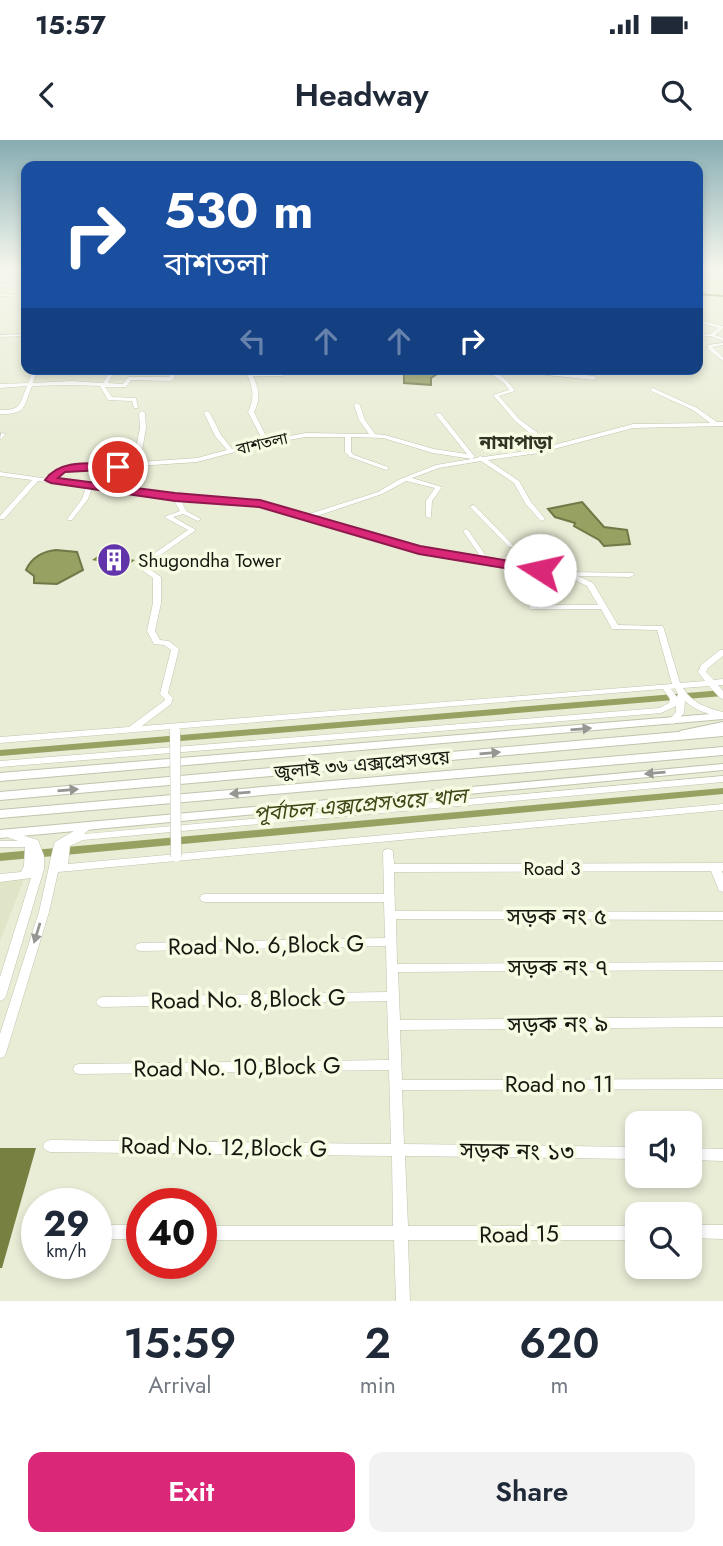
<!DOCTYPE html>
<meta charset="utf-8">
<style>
body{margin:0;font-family:Jost,"Noto Sans Bengali",sans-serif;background:#f2f2f3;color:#1f2937;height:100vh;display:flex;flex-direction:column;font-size:26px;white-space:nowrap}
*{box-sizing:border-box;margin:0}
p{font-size:23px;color:#747a83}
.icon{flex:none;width:38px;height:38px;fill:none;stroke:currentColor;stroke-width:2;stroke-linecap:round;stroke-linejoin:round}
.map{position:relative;height:1161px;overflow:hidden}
.details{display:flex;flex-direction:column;background:#fff;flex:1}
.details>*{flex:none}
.guide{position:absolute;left:21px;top:21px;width:682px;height:214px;border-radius:14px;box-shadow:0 4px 10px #0003;background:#1a4fa0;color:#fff;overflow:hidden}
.controls{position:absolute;left:625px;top:971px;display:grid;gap:14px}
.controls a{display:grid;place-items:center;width:77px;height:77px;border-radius:14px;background:#fff;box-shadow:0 4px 10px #0003;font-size:35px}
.speed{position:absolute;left:21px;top:1048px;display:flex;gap:14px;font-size:35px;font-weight:700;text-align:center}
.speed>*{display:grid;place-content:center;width:91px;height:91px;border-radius:50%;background:#fff;box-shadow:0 4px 10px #0003;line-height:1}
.speed small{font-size:18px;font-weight:400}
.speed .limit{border:10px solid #d22;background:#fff;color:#111}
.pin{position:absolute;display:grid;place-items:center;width:60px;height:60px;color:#fff;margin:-30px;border:4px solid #fff;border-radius:50%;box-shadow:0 2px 7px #0007}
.me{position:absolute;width:77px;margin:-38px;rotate:280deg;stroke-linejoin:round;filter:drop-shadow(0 0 5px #0008)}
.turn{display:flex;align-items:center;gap:24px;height:147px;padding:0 28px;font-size:32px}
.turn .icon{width:91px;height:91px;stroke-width:2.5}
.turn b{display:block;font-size:49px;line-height:60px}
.lanes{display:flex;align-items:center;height:66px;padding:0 28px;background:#0003;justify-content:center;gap:35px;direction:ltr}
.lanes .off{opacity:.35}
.eta{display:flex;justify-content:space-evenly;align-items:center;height:119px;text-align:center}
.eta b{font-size:42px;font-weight:600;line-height:49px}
.action{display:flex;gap:14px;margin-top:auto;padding:14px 28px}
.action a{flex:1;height:80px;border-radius:14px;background:#db2777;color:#fff;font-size:28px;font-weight:600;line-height:80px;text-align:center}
.action a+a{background:#f2f2f3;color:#1f2937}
.status{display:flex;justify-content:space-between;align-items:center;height:49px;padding:0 35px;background:#fff;direction:ltr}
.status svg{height:19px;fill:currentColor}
header{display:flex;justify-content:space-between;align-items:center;height:91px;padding:0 28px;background:#fff;font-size:32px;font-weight:600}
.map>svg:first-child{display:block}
</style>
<div class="status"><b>15:57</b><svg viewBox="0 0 49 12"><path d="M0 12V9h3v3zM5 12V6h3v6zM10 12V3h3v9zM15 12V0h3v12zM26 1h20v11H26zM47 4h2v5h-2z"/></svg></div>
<header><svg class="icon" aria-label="back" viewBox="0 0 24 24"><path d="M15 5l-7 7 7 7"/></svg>Headway<svg class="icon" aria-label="search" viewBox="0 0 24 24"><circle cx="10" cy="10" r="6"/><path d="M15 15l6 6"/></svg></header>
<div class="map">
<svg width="723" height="1161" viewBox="0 0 723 1161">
<rect width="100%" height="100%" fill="#e9edd6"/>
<!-- built -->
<path fill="#dfe5c6" d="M 24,739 L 0,801 L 0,741 Z"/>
<!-- water -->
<g fill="#97a161" stroke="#707848" stroke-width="2">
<path d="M 404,229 L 439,229 L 437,234 L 431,238 L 431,245 L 404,243 Z"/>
<path d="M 582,362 L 604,387 L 627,390 L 630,404 L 604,406 L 599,400 L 574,386 L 575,383 L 555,377 L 548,369 Z"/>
<path d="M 56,410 L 77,412 L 83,430 L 57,444 L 34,443 L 34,436 L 26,430 C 31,418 43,411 56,410 Z"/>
</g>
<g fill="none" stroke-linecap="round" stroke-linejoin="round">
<!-- canal -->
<g fill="#97a161" fill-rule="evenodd">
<path d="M 698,153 L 723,155 L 723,157 L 698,155 Z"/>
<path d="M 723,550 L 723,556 L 0,616 L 0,610 Z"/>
<path d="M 723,648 L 723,654 L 0,721 L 0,713 Z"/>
</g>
</g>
<!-- building -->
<g fill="#778041">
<path d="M 102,413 L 135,420 L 125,427 L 92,420 Z"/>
<path d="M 0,1008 L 36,1008 L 2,1128 L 0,1128 Z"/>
</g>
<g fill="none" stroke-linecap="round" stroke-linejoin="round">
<!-- minor casing -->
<g stroke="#bfc4ad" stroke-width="1">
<g id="minor">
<path d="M 0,133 L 26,134 L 26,136 L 0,135 Z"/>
<path d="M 0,144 L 26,145 L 26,147 L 0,146 Z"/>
<path d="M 0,154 L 26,155 L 26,157 L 0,156 Z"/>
<path d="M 698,180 L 723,186 L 723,188 L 715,195 L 723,198 L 723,201 L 711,196 L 698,197 L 698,195 L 711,194 L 718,188 L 698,182 Z"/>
<path d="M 26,194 L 26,196 L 0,197 L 0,195 Z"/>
<path d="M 723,203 L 723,205 L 712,207 L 723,217 L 723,221 L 708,209 L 708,205 Z"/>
<path d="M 33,229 L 38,229 L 33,243 L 71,241 L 103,243 L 111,229 L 116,229 L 108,243 L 123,244 L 128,237 L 169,237 L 172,229 L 177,229 L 174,239 L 171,241 L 131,240 L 126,247 L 105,247 L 112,257 L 136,258 L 138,268 L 134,268 L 132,261 L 108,260 L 100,246 L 71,245 L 32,246 C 23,269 26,274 0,274 L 0,270 C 22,270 19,265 27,246 L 0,248 L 0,244 L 28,243 Z"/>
<path d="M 483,229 C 496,229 508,240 515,251 L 499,256 L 519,279 L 554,305 L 633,284 L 710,283 L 693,270 L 651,251 L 651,249 L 653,248 L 697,268 L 717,282 L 723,282 L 723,286 L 633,288 L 539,313 L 488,320 L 519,341 L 531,362 L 545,379 L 542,381 L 540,380 L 525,363 L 514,343 L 481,321 L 439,328 L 412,338 L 442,347 L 432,361 L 431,377 L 429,378 L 426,376 L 426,361 L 435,348 L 406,341 L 382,354 L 317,376 L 420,408 L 479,417 L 478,413 L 463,391 L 466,389 L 468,390 L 484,413 L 486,419 L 569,432 L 633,433 L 634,435 L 630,437 L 578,436 L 593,443 L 618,485 L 663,486 L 680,543 L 705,541 L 698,532 L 701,525 L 720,510 L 723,510 L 723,516 L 708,528 L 706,532 L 714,540 L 723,539 L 723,545 L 718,545 L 723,551 L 723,559 L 720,558 L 709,546 L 683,548 C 692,563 707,568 723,572 L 723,578 C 709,574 696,571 685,561 L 684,573 L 675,583 L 672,584 L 668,581 L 676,572 L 676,566 L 661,573 L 0,627 L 0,621 L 659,568 L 669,563 L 670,559 L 663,549 L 0,603 L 0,597 L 129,587 L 164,561 L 165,559 L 160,554 L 171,510 L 164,505 L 154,504 L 147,491 L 153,463 L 153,438 L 136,426 L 188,390 L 164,377 L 180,371 L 173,359 L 92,348 L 88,359 L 72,380 L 68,380 L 67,379 L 82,359 L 86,347 L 38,341 L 4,379 L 0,379 L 0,376 L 32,340 L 0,336 L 0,332 L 49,339 L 54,331 L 63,327 L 133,322 L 140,288 L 139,273 L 142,271 L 145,273 L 146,288 L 140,322 L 197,318 L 227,310 L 215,296 L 204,273 L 207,271 L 210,273 L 221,295 L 232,309 L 263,301 L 248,272 C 255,258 253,248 247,234 L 250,232 L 283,232 L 286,234 L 283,236 L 253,236 C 259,249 261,259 254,272 L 268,300 L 306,293 L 369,294 L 359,280 L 354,265 L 357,263 L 360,265 L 365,280 L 375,294 L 385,295 L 434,309 L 467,314 L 435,274 L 440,273 L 475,317 L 472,319 L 433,313 L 383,298 L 351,297 L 351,312 L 354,315 L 388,327 L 389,328 L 386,330 L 350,317 L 345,312 L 345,297 L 306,297 L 266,304 L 197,322 L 64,331 L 58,333 L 55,339 L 175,355 L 260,362 L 309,374 L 378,352 L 398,340 L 436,325 L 477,318 L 480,316 L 483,317 L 534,310 L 520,299 L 532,295 L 515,281 L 493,255 L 509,250 L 504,243 ZM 536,297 L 548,307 L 540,309 L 527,300 ZM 180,359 L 260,366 L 310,378 L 419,412 L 567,436 L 587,446 L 598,465 L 530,465 L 529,467 L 530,469 L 601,469 L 612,489 L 657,490 L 672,544 L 142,586 L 171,564 L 173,558 L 168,553 L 179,509 L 169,501 L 160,500 L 155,491 L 161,463 L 161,437 L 145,426 L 196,390 L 173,377 L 183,374 L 198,381 L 201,379 L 186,371 ZM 675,548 L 678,554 L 677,557 L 671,549 Z"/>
<path d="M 537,229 L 594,236 L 597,238 L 594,240 L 546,235 Z"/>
<path d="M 1,293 L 6,294 L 0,300 Z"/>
<path d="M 473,365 L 475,366 L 513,405 L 513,407 L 509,407 L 471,368 L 471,366 Z"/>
<path d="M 723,636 L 723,642 L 83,700 L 70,706 L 68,724 L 723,664 L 723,670 L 58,732 L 49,772 L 6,913 L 4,917 L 0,918 L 0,894 L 39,772 L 54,704 L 55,702 L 84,685 L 90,685 L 92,687 L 84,694 Z"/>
<path d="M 8,691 L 38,700 L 44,716 L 44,729 L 6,856 L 4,859 L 0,861 L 0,837 L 31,738 L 0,742 L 0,734 L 21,732 L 24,726 L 25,707 L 0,707 L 0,701 L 18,701 L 4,696 L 3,694 L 4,692 Z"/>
<path d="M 388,709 L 392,710 L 393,712 L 394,724 L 723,723 L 723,731 L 722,731 L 723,734 L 723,752 L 719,751 L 718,748 L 711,731 L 394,732 L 395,771 L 723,772 L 723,780 L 396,779 L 397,824 L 723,822 L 723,830 L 398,832 L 400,880 L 723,877 L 723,887 L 400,890 L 402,940 L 723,939 L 723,949 L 402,950 L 404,1004 L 637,1007 L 637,1019 L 405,1016 L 408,1086 L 637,1086 L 637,1100 L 408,1100 L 410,1161 L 396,1161 L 394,1100 L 201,1100 L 201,1086 L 393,1086 L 392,1016 L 50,1012 L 45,1010 L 43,1006 L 45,1002 L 50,1000 L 391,1004 L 389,930 L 79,934 L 75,933 L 73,929 L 75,925 L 79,924 L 389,920 L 387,861 L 102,867 L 98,865 L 96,862 L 98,859 L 102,857 L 387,852 L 386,806 L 141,811 L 137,810 L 135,807 L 137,804 L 141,803 L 385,798 L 384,762 L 205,762 L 201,761 L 200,758 L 201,755 L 205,754 L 384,754 L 383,712 L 384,710 Z"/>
<path d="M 690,1008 L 723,1009 L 723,1021 L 690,1020 Z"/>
<path d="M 33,1084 L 37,1084 L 37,1098 L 28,1096 L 26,1091 L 28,1086 Z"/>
<rect x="96" y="1085" width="46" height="14"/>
<path d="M 690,1085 L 723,1085 L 723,1099 L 690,1098 Z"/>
</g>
</g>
<!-- major casing -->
<g stroke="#bfc4ad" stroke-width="2">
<g id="major">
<path d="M 723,573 L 723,579 L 0,641 L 0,633 Z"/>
<path d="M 723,582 L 723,588 L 684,596 L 679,593 L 680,591 Z"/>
<path d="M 723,624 L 723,630 L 0,698 L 0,690 Z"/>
</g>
</g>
<!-- highway casing -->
<g stroke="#bfc4ad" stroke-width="2">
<g id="highway">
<path d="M 723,588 L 723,596 L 0,660 L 0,652 Z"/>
<path d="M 723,607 L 723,615 L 0,678 L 0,670 Z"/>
</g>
</g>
<!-- minor -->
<use href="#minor" fill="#fff" fill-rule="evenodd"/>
<!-- major -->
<use href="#major" fill="#fff" fill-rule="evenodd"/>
<!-- highway -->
<use href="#highway" fill="#fff" fill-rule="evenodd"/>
<!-- minor-bridge casing -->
<g stroke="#bfc4ad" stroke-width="11" stroke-linecap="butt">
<path id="minor-bridge" d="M 175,591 L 176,717"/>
</g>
<!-- minor-bridge -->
<use href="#minor-bridge" stroke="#fff" stroke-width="10"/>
</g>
<!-- one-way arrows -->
<defs><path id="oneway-solid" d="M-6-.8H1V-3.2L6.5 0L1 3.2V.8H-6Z" transform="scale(1.75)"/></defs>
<g fill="#969793">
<use href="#oneway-solid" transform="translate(581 589) rotate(-5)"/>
<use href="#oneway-solid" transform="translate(490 613) rotate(-5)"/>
<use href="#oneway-solid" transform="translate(655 633) rotate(175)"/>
<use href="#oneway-solid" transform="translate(68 650) rotate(-5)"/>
<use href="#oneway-solid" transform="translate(240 653) rotate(175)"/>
<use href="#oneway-solid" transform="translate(37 793) rotate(107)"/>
</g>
<!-- sky -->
<linearGradient id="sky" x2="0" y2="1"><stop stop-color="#87acb2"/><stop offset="0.44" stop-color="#f5f7ed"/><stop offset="1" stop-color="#f5f7ed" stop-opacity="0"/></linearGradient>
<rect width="723" height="291" fill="url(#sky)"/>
<!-- route -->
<path fill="#db2777" stroke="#8e194d" stroke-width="2" d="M 118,323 L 122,324 L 122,329 L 65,332 L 58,338 L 175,353 L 260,360 L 420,406 L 540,426 L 546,430 L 540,434 L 419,414 L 259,367 L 175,361 L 51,343 L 45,340 C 60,318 94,324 118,323 Z"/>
<!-- icons -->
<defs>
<g id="building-disc" transform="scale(1.75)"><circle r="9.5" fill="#6234ab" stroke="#f6fbe3"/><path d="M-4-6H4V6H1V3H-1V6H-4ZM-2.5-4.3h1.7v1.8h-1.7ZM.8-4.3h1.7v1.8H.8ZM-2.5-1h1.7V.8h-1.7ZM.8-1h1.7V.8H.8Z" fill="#fff"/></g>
</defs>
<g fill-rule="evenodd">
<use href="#building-disc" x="114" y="420"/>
</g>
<g text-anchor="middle" stroke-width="7" stroke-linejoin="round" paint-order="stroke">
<!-- far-street labels -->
<g font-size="16" fill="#16170f" stroke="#f6fbe3">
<text transform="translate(262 303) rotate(-13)" y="6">বাশতলা</text>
</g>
<!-- far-quarter labels -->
<g font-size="19" font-weight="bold" fill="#323523" stroke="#f6fbe3">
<text x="516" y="309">নামাপাড়া</text>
</g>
<!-- poi labels -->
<g font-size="19" fill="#16170f" stroke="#f6fbe3" text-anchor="start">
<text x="138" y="427">Shugondha Tower</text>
</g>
<!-- street labels -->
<g font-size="19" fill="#16170f" stroke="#f6fbe3">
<text transform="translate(362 624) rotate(-5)" y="7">জুলাই ৩৬ এক্সপ্রেসওয়ে</text>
<text x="552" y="735">Road 3</text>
</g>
<!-- water labels -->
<g font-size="21" font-style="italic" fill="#404615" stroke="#f6fbe3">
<text transform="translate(360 665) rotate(-5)" y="7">পূর্বাচল এক্সপ্রেসওয়ে খাল</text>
</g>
<!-- near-street labels -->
<g font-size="23" fill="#16170f" stroke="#f6fbe3">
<text x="557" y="784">সড়ক নং ৫</text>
<text transform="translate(266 805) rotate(-1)" y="8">Road No. 6,Block G</text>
<text x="558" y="835">সড়ক নং ৭</text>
<text transform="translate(248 859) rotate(-1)" y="8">Road No. 8,Block G</text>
<text transform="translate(558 884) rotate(-1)" y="8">সড়ক নং ৯</text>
<text transform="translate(237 927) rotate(-1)" y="8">Road No. 10,Block G</text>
<text x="559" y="952">Road no 11</text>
<text transform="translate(224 1007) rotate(1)" y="8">Road No. 12,Block G</text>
<text transform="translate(517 1011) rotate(1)" y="8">সড়ক নং ১৩</text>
<text transform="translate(519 1094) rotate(-1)" y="8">Road 15</text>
</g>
</g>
</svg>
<div class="controls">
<a><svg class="icon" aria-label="sound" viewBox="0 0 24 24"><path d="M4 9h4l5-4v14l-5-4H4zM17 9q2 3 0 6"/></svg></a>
<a><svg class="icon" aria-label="search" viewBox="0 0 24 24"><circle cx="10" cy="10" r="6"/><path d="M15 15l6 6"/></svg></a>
</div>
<div class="speed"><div>29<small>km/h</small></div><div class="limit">40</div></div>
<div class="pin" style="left:118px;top:327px;background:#d93025"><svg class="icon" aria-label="arrive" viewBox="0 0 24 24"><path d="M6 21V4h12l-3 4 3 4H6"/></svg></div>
<svg class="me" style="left:540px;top:430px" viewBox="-20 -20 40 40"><circle r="19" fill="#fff"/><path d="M0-13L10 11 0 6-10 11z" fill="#db2777"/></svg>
<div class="guide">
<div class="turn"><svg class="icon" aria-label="right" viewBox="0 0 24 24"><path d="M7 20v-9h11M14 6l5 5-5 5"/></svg><div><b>530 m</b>বাশতলা</div></div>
<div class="lanes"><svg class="icon off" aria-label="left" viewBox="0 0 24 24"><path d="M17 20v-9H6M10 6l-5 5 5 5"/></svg><svg class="icon off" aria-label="ahead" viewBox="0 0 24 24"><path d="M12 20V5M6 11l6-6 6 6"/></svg><svg class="icon off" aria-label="ahead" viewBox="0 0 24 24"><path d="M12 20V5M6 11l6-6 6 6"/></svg><svg class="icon" aria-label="right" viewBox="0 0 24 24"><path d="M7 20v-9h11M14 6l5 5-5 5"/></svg></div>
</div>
</div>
<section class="details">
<div class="eta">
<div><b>15:59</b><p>Arrival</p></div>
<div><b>2</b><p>min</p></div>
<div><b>620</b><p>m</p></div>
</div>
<div class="action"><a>Exit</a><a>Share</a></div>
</section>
